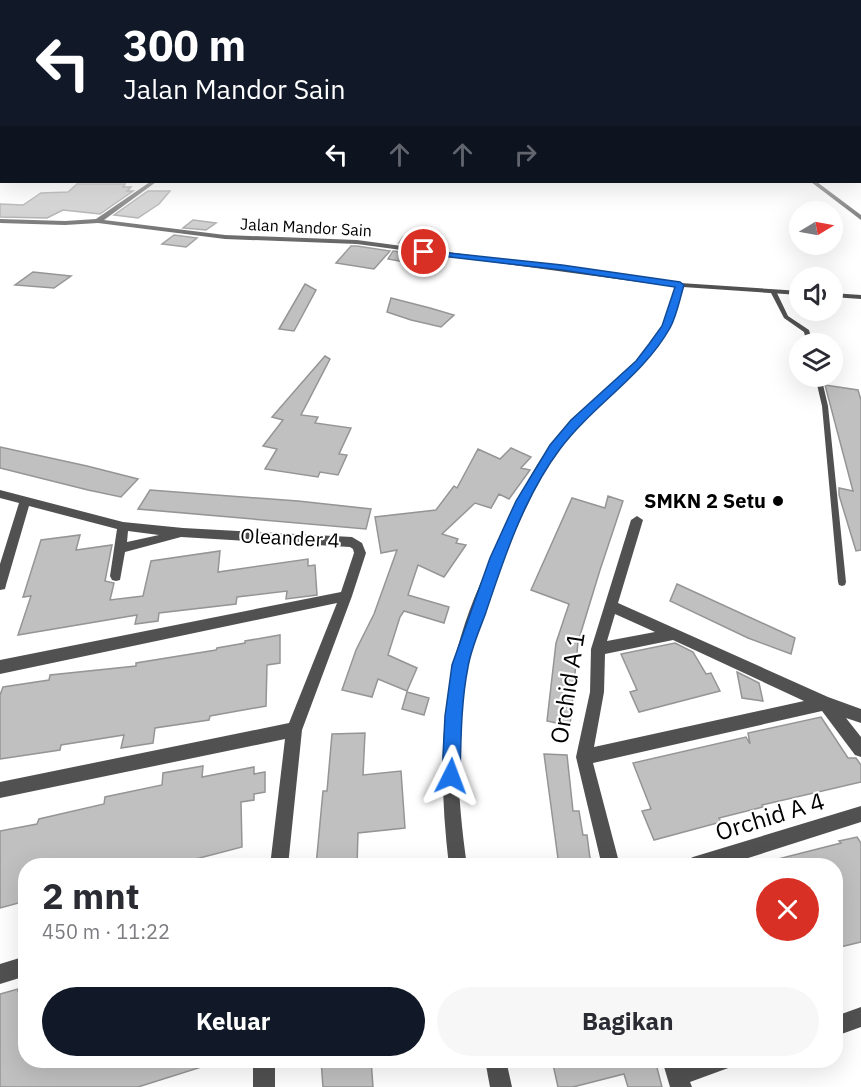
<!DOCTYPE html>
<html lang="id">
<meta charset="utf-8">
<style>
body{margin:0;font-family:"IBM Plex Sans",sans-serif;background:#f7f7f7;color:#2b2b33;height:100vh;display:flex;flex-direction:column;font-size:22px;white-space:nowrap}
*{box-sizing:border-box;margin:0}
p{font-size:20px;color:#7c7c81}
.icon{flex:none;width:33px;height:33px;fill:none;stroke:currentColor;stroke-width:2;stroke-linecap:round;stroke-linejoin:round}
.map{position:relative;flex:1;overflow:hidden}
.panel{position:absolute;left:18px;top:858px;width:825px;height:210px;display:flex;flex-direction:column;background:#fff;border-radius:24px;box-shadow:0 6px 24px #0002}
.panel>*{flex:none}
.hud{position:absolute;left:0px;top:0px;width:861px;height:183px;box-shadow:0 6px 24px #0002;background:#111827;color:#fff;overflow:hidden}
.needle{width:39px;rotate:80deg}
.controls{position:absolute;left:789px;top:201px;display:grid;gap:12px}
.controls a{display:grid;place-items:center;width:54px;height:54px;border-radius:50%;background:#fff;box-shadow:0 6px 24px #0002;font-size:30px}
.pin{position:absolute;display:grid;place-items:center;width:51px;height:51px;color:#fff;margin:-26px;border:3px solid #fff;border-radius:50%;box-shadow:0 2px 6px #0007}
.me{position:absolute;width:66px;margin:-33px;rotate:3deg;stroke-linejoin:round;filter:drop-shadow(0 0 4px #0008)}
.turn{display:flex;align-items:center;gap:21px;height:126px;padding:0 24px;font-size:27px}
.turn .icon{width:78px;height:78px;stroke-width:2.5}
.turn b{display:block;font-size:42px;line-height:51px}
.lanes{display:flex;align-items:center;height:57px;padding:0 24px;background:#0003;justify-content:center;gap:30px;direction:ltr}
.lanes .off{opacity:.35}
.round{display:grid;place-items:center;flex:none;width:63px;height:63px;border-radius:32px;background:#f7f7f7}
.summary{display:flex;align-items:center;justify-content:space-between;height:102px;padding:0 24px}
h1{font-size:36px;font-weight:700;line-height:45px}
.action{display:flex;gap:12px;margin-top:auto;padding:12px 24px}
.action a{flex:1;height:69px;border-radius:36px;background:#111827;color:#fff;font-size:24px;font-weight:700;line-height:69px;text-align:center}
.action a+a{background:#f7f7f7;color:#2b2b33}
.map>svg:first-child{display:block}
</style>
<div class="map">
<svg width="861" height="1087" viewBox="0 0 861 1087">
<rect width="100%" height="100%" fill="#fff"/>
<!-- building -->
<g fill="#c0c0c0" stroke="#959595" stroke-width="1.5">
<path d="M 77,184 L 125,184 L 123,187 L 131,187 L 127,191 L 133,191 L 100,214 L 63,210 L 47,218 L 0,217 L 0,204 L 23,205 L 41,193 L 68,192 Z"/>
<path d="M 148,191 L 170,191 L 159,204 L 138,218 L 114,215 Z"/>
<path d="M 193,220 L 216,223 L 206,230 L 183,228 Z"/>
<path d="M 174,235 L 197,238 L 186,247 L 162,244 Z"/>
<path d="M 403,237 L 430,240 L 426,247 L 399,243 Z"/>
<path d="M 351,246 L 357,246 L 390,251 L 374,269 L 336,263 Z"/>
<path d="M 393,251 L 421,255 L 416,264 L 388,259 Z"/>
<path d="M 33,272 L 71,276 L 54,288 L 15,285 Z"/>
<path d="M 305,284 L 316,290 L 294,331 L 279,329 Z"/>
<path d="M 391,298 L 430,308 L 454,315 L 441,327 L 411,320 L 387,312 Z"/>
<path d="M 325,356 L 330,359 L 301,415 L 318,417 L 315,423 L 351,428 L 339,454 L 347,455 L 338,475 L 320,472 L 318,477 L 265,469 L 277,449 L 263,446 L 283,420 L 272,417 Z"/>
<path d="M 825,385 L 858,390 L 861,400 L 861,550 L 856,551 L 839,495 L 839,488 L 853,491 Z"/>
<path d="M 0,447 L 87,466 L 138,479 L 121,497 L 88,490 L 0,468 Z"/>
<path d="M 511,448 L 531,457 L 521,468 L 530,470 L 509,499 L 499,494 L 491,508 L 475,503 L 442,534 L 458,539 L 456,543 L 466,545 L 444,577 L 418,565 L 408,595 L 449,607 L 444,623 L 404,611 L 400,617 L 388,655 L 417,668 L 407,691 L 378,679 L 372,697 L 342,690 L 356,650 L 374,614 L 397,550 L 381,553 L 375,517 L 436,510 L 454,486 L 457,488 L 478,449 L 500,459 Z"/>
<path d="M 150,490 L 298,501 L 371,509 L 366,529 L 138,509 Z"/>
<path d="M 608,496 L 623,501 L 600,570 L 578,642 L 570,726 L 547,721 L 556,643 L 569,604 L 531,590 L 572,498 L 605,508 Z"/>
<path d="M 80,535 L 76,550 L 112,545 L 105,581 L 114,583 L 110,600 L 143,596 L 151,561 L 220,551 L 218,572 L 308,559 L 308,566 L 315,565 L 317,595 L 286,599 L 287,591 L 237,597 L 236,604 L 159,613 L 158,621 L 135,624 L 137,615 L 18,635 L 31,596 L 23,597 L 41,540 Z"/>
<path d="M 677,584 L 795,638 L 791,654 L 748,638 L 670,601 Z"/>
<path d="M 280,635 L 280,663 L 267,665 L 266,706 L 210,716 L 209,720 L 155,728 L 153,743 L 121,748 L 124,735 L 61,745 L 60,750 L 0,759 L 0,695 L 3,687 L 49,680 L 50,675 L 136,666 L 136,663 L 216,650 L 217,648 L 245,643 L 245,641 Z"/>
<path d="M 675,643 L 693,652 L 706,674 L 711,673 L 720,691 L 639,712 L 630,692 L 637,690 L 621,654 Z"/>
<path d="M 737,672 L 759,683 L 763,701 L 742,698 Z"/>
<path d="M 407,692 L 429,698 L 424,715 L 402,709 Z"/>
<path d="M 821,717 L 848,758 L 856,758 L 861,765 L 861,782 L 762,805 L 763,807 L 719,818 L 721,822 L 654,840 L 642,811 L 651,809 L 633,763 L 746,737 L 750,744 L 748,733 Z"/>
<path d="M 365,733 L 363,775 L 401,771 L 405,828 L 358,833 L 357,865 L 316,866 L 323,791 L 327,791 L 332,734 Z"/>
<path d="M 544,754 L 567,755 L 573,811 L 579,811 L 583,835 L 587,835 L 591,866 L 559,866 Z"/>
<path d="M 203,766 L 202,777 L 254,767 L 254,774 L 265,772 L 265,792 L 254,794 L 254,800 L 241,802 L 242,847 L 169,866 L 26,866 L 26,901 L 0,908 L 0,831 L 37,824 L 39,819 L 104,804 L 105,797 L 162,785 L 163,773 Z"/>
<path d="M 857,837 L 861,843 L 861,942 L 836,948 L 836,866 L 775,866 L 774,860 L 841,843 L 839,841 Z"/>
<path d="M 18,989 L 18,991 L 26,989 L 26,1060 L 211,1060 L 211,1064 L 138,1087 L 0,1087 L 0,994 Z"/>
<path d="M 321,1060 L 371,1060 L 373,1087 L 323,1087 Z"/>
<path d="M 552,1060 L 655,1060 L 662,1087 L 628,1087 L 624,1074 L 573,1087 L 558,1087 Z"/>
</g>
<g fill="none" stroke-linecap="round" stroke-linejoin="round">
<!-- service -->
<g fill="#515151" fill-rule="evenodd">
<path d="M 771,290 L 776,291 L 788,316 L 809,330 L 813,344 L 807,344 L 804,332 L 784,318 L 770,291 Z"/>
<path d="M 815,376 L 821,376 L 828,406 L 846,582 L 845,585 L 842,586 L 839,585 L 838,582 L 822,406 Z"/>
</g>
<!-- minor -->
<g fill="#515151" fill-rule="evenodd">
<rect x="0" y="165" width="2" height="4"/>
<path d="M 150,182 L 156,182 L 104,220 L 225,235 L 357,240 L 680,283 L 800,291 L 800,295 L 683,287 C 665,362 615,382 570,436 C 544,467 528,502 512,539 C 498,570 484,602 474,636 C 452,711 456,789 467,866 L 449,866 C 440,789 438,711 461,636 C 471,602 487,568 502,535 C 517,503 531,468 555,441 C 587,403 632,375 658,333 C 667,318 672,303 676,287 L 357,244 L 225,239 L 98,223 L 65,225 L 0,223 L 0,219 L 65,221 L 96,219 Z"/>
<path d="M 832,293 L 861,295 L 861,299 L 832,297 Z"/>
<path d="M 0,490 L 123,522 L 183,528 L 352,537 L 362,543 L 366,553 L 352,596 L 302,730 L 288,866 L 270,866 L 285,739 L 0,798 L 0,782 L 289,723 L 337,603 L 0,674 L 0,660 L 341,592 L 354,553 L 353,549 L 350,547 L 181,537 L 125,552 L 120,580 L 116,581 L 112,580 L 110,576 L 117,529 L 29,506 L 6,585 L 5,589 L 0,590 L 0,564 L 19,503 L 0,498 ZM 128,531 L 159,535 L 127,542 Z"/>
<path d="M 637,516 L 643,520 L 618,603 L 828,697 L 861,709 L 861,723 L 846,718 L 861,737 L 861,757 L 855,755 L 822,711 L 593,763 L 620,866 L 602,866 L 576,757 L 590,692 L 591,649 L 631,520 ZM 615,614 L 655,632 L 607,641 ZM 673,640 L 804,701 L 594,747 L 604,692 L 605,654 Z"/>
<path d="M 861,806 L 861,822 L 723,866 L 684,866 L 687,860 L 693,857 Z"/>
<path d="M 26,956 L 26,976 L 0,984 L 0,964 Z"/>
<path d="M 861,1007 L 861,1027 L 836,1036 L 836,1016 Z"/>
<rect x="253" y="1060" width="22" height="27"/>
<path d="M 485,1060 L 506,1060 L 512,1087 L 490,1087 Z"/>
<path d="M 662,1060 L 683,1060 L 683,1062 L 689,1060 L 734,1060 L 731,1067 L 690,1082 L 692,1087 L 670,1087 Z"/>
</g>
<!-- tertiary -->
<g fill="#515151" fill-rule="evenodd">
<rect x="860" y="118" width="1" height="2"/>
<path d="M 811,182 L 817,182 L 861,215 L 861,220 Z"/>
</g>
</g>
<!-- sky -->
<linearGradient id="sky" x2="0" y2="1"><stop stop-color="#8baccb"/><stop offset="0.42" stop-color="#fff"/><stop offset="1" stop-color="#fff" stop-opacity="0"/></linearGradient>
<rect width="861" height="262" fill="url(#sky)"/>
<!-- route -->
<path fill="#1a73e8" stroke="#114b97" stroke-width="1.5" d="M 421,250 L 562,265 L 680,282 L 684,285 C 680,298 677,315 670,328 C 643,376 593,405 560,449 C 524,497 504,558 485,615 C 479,631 471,649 468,667 C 461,702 461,740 460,776 L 457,782 L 451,785 L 444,782 L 442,776 L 445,716 L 452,665 L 490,558 L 516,501 L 550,445 L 571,420 L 636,361 L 649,344 L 662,326 L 675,287 L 562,270 L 424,254 L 421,254 Z"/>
<!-- markers -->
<circle fill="#000" stroke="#fff" stroke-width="2" cx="778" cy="501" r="6"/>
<g text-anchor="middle" stroke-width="4.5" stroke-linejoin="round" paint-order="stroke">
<!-- far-street labels -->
<g font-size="16" fill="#000" stroke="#fff">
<text transform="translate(306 227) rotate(3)" y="6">Jalan Mandor Sain</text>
</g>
<!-- poi labels -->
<g font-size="20" font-weight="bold" fill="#000" stroke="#fff" text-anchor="end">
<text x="766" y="508">SMKN 2 Setu</text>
</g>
<!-- street labels -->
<g font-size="20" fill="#000" stroke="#fff">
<text transform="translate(290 538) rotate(3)" y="7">Oleander 4</text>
</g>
<!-- near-street labels -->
<g font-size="24" fill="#000" stroke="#fff">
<text transform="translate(568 688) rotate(-81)" y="8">Orchid A 1</text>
<text transform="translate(770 817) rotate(-17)" y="8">Orchid A 4</text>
</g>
</g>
</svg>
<div class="controls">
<a><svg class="needle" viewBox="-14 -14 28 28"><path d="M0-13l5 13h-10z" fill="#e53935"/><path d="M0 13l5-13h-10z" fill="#7c7c81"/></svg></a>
<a><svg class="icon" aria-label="sound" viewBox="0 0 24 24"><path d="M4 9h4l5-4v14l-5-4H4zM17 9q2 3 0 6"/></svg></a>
<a><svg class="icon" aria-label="layers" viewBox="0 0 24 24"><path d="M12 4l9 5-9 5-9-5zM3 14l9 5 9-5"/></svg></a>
</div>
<div class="pin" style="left:424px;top:252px;background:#d93025"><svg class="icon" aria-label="arrive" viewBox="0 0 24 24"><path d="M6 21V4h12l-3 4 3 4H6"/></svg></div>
<svg class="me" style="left:451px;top:776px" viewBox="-20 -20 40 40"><path d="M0-17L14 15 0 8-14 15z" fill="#1a73e8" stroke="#fff" stroke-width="4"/></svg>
<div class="hud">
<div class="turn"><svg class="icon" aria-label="left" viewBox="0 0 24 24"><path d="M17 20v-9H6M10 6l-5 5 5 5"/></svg><div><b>300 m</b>Jalan Mandor Sain</div></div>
<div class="lanes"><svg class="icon" aria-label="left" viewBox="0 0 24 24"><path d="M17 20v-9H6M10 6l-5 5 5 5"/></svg><svg class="icon off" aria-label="ahead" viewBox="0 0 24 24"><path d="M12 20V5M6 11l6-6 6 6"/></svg><svg class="icon off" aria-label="ahead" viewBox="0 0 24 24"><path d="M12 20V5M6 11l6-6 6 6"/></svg><svg class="icon off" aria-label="right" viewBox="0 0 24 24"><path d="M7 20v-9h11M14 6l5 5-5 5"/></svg></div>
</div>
<section class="panel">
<div class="summary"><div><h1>2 mnt</h1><p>450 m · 11:22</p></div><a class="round" style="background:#d93025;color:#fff"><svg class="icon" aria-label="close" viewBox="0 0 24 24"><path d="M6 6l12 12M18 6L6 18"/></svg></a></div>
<div class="action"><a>Keluar</a><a>Bagikan</a></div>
</section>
</div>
